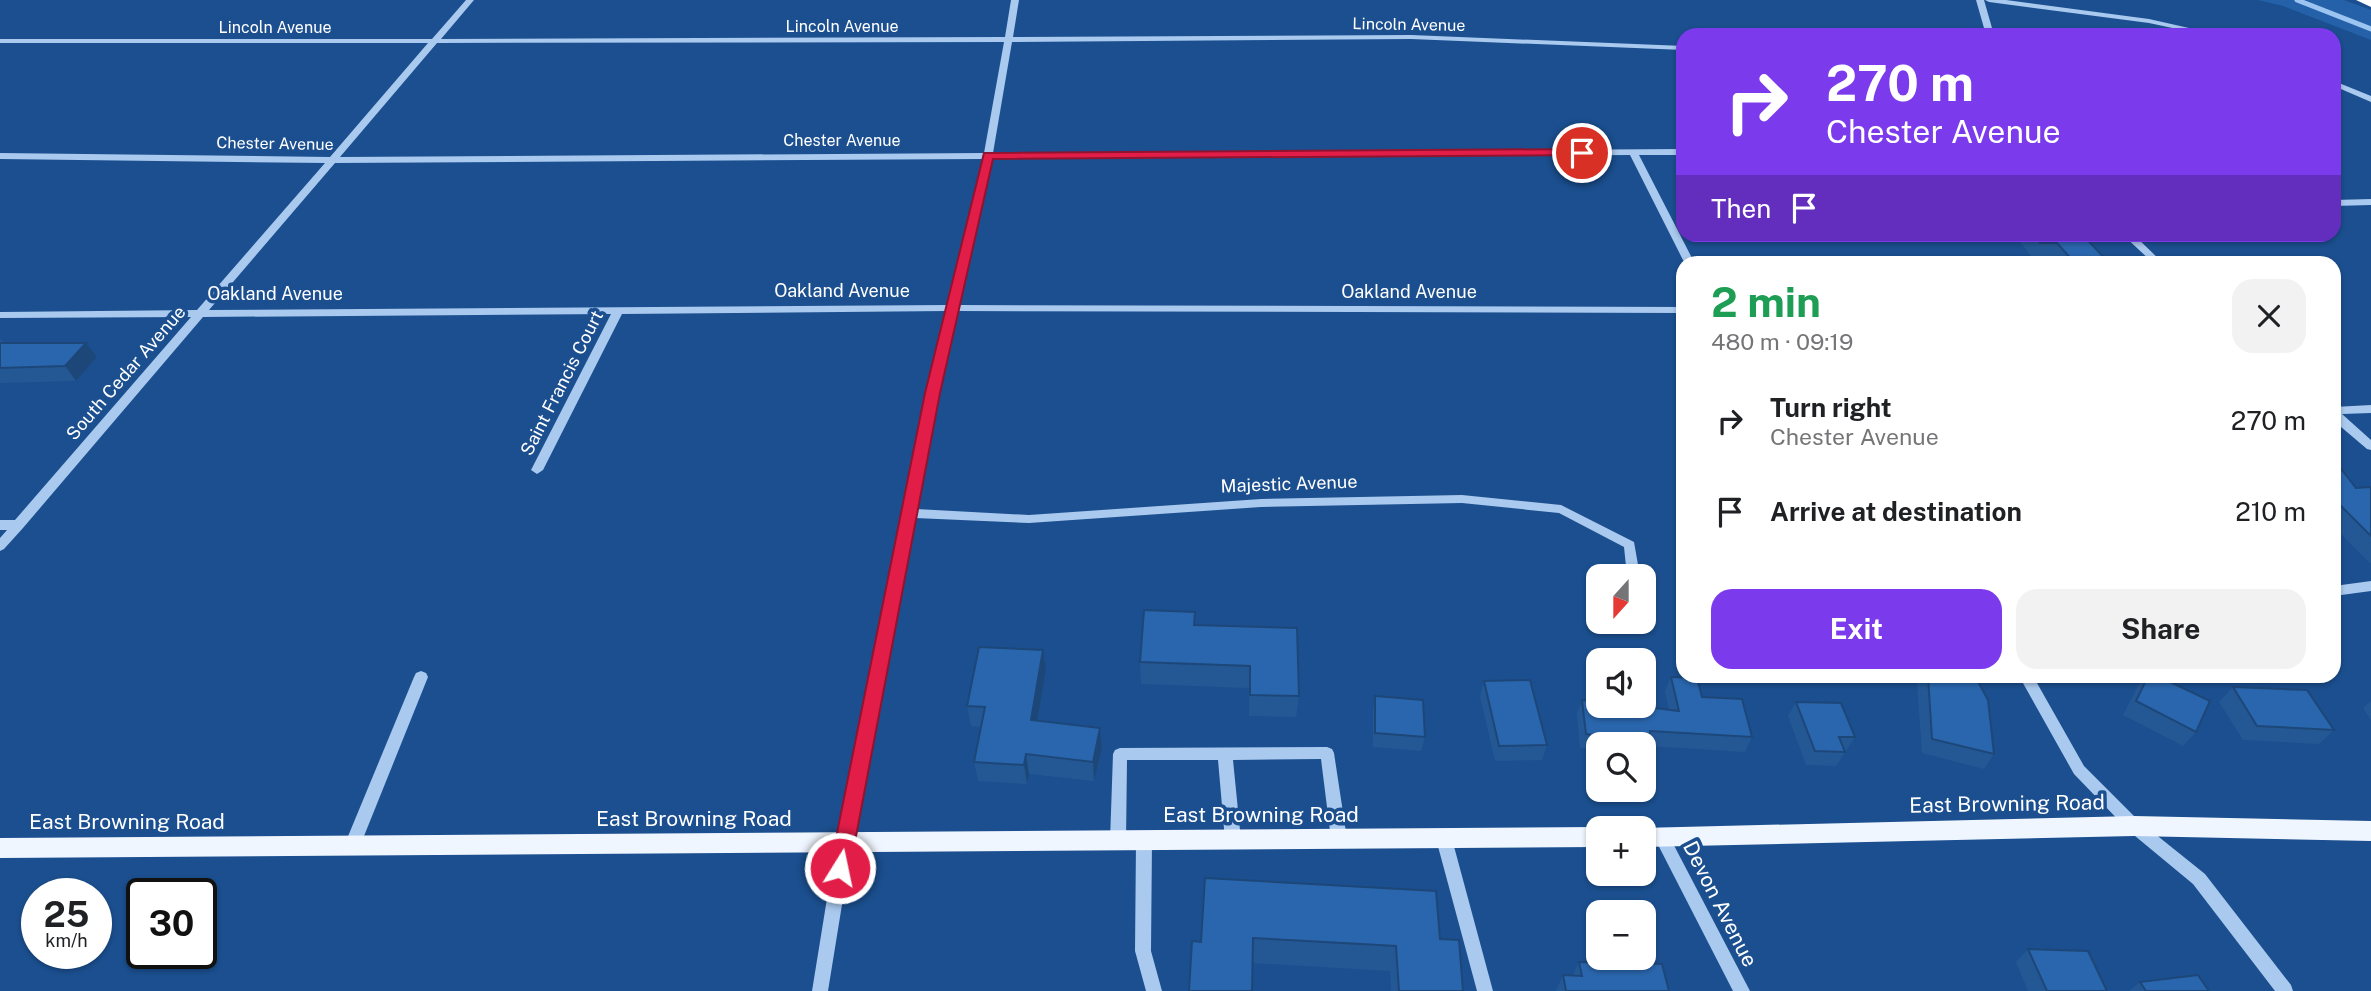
<!DOCTYPE html>
<meta charset="utf-8">
<style>
body{margin:0;font-family:"Public Sans",sans-serif;background:#f2f2f2;color:#202124;height:100vh;display:flex;flex-direction:column;font-size:26px;white-space:nowrap}
*{box-sizing:border-box;margin:0}
p{font-size:23px;color:#757577}
.icon{flex:none;width:38px;height:38px;fill:none;stroke:currentColor;stroke-width:2;stroke-linecap:round;stroke-linejoin:round}
.map{position:relative;flex:1;overflow:hidden}
.panel{position:absolute;left:1676px;top:256px;width:665px;height:427px;display:flex;flex-direction:column;background:#fff;border-radius:21px;box-shadow:0 2px 5px #0004}
.panel>*{flex:none}
.hud{position:absolute;left:1676px;top:28px;width:665px;height:214px;border-radius:21px;box-shadow:0 2px 5px #0004;background:#7c3aed;color:#fff;overflow:hidden}
.needle{width:46px;rotate:201deg}
.controls{position:absolute;left:1586px;top:564px;display:grid;gap:14px}
.controls a{display:grid;place-items:center;width:70px;height:70px;border-radius:14px;background:#fff;box-shadow:0 2px 5px #0004;font-size:35px}
.speed{position:absolute;left:21px;top:878px;display:flex;gap:14px;font-size:35px;font-weight:700;text-align:center}
.speed>*{display:grid;place-content:center;width:91px;height:91px;border-radius:50%;background:#fff;box-shadow:0 2px 5px #0004;line-height:1}
.speed small{font-size:18px;font-weight:400}
.speed .limit{border:4px solid #111;border-radius:10px;background:#fff;color:#111}
.pin{position:absolute;display:grid;place-items:center;width:60px;height:60px;color:#fff;margin:-30px;border:4px solid #fff;border-radius:50%;box-shadow:0 2px 7px #0007}
.me{position:absolute;width:77px;margin:-38px;rotate:10deg;stroke-linejoin:round;filter:drop-shadow(0 0 5px #0008)}
.turn{display:flex;align-items:center;gap:24px;height:147px;padding:0 35px;font-size:32px}
.turn .icon{width:91px;height:91px;stroke-width:2.5}
.turn b{display:block;font-size:49px;line-height:60px}
.then{display:flex;align-items:center;height:66px;padding:0 35px;background:#0003;gap:14px;font-size:26px}
.round{display:grid;place-items:center;flex:none;width:74px;height:74px;border-radius:21px;background:#f2f2f2}
.summary{display:flex;align-items:center;justify-content:space-between;height:119px;padding:0 35px}
h1{font-size:42px;font-weight:700;line-height:52px;color:#1e9e55}
.action{display:flex;gap:14px;margin-top:auto;padding:14px 35px}
.action a{flex:1;height:80px;border-radius:21px;background:#7c3aed;color:#fff;font-size:28px;font-weight:700;line-height:80px;text-align:center}
.action a+a{background:#f2f2f2;color:#202124}
ul{padding:0;list-style:none}
li{display:flex;align-items:center;gap:21px;height:91px;padding:0 35px}
li div{flex:1}
li b{display:block;font-size:26px}
li em{font-style:normal}
.map>svg:first-child{display:block}
</style>
<div class="map">
<svg width="2371" height="991" viewBox="0 0 2371 991">
<rect width="100%" height="100%" fill="#1b4f8f"/>
<!-- green -->
<path fill="#2461a8" d="M 2258,0 L 2344,0 L 2371,10 L 2371,40 L 2283,6 Z"/>
<g fill="none" stroke-linecap="round" stroke-linejoin="round">
<!-- stream -->
<path stroke="#9cc4f0" stroke-width="5" d="M 2297,0 L 2371,29"/>
<!-- minor -->
<g fill="#a9c9ee" fill-rule="evenodd">
<path d="M 466,0 L 474,0 L 441,39 L 1005,37 L 1011,0 L 1019,0 L 1013,37 L 1411,35 L 1684,46 L 1684,50 L 1411,39 L 1012,42 L 993,153 L 1684,149 L 1684,155 L 1639,155 L 1694,262 L 1684,262 L 1630,155 L 992,159 L 959,305 L 1684,307 L 1684,313 L 957,311 L 939,393 L 916,509 L 1029,515 L 1261,499 L 1462,495 L 1561,505 L 1634,542 L 1640,576 L 1627,576 L 1624,547 L 1559,513 L 1462,503 L 1261,507 L 1029,523 L 915,518 L 852,843 L 828,991 L 812,991 L 836,843 L 927,393 L 947,311 L 622,314 L 543,470 L 537,474 L 531,470 L 611,314 L 203,317 L 23,528 L 4,549 L 0,551 L 0,538 L 7,530 L 0,530 L 0,520 L 15,520 L 191,317 L 0,318 L 0,312 L 197,310 L 325,163 L 0,159 L 0,153 L 330,157 L 428,43 L 0,43 L 0,39 L 432,39 ZM 1004,42 L 984,153 L 340,157 L 437,43 ZM 983,159 L 948,305 L 209,310 L 335,163 Z"/>
<path d="M 1976,0 L 1984,0 L 1994,35 L 1986,35 Z"/>
<path d="M 1985,0 L 2006,0 L 2149,19 L 2220,35 L 2205,35 L 2149,23 L 1989,2 Z"/>
<path d="M 2334,81 L 2371,96 L 2371,102 L 2334,86 Z"/>
<path d="M 2371,199 L 2371,205 L 2334,206 L 2334,200 Z"/>
<path d="M 2122,234 L 2133,234 L 2162,262 L 2152,262 Z"/>
<path d="M 2371,405 L 2371,413 L 2342,414 L 2371,440 L 2371,450 L 2367,449 L 2334,421 L 2334,407 Z"/>
<path d="M 2371,581 L 2371,591 L 2334,596 L 2334,586 Z"/>
<path d="M 1643,617 L 1648,625 L 1646,629 L 1636,629 L 1633,621 L 1643,621 Z"/>
<path d="M 421,671 L 426,673 L 428,677 L 360,846 L 357,851 L 352,853 L 347,851 L 344,846 L 414,677 L 416,673 Z"/>
<path d="M 2019,676 L 2033,676 L 2084,766 L 2139,821 L 2205,874 L 2291,985 L 2293,991 L 2275,991 L 2193,884 L 2129,831 L 2074,774 Z"/>
<path d="M 1327,747 L 1332,749 L 1334,753 L 1347,839 L 1344,844 L 1339,846 L 1334,844 L 1331,839 L 1321,759 L 1233,760 L 1241,840 L 1238,845 L 1233,847 L 1228,845 L 1225,840 L 1218,760 L 1127,760 L 1126,841 L 1123,846 L 1118,848 L 1113,846 L 1110,841 L 1113,754 L 1115,750 L 1120,748 Z"/>
<path d="M 1662,830 L 1667,832 L 1750,991 L 1733,991 L 1654,837 L 1657,832 Z"/>
<path d="M 1444,832 L 1449,834 L 1452,839 L 1493,991 L 1477,991 L 1436,839 L 1439,834 Z"/>
<path d="M 1144,834 L 1149,836 L 1152,841 L 1151,951 L 1162,991 L 1146,991 L 1135,951 L 1136,841 L 1139,836 Z"/>
</g>
<!-- major -->
<g fill="#f0f6ff" fill-rule="evenodd">
<path d="M 2134,816 L 2371,821 L 2371,841 L 2134,836 L 1643,847 L 1641,828 Z"/>
<path d="M 1598,827 L 1598,847 L 0,858 L 0,838 Z"/>
</g>
<!-- highway -->
<path fill="#fff" fill-rule="evenodd" d="M 2356,0 L 2371,0 L 2371,7 Z"/>
</g>
<!-- wall -->
<g fill="#245895">
<path d="M 2017,234 L 2082,234 L 2108,262 L 2053,262 L 2049,258 L 2033,258 L 2016,237 Z"/>
<path d="M 0,339 L 5,343 L 86,343 L 97,357 L 76,381 L 0,383 Z"/>
<path d="M 2334,460 L 2356,488 L 2371,487 L 2371,564 L 2334,527 Z"/>
<path d="M 1683,493 L 1684,493 L 1684,524 L 1677,508 Z"/>
<path d="M 1195,625 L 1299,696 L 1296,717 L 1249,716 L 1249,688 L 1141,684 L 1140,662 Z"/>
<path d="M 1043,650 L 1046,670 L 1037,720 L 1100,728 L 1102,748 L 1094,781 L 1029,774 L 1027,784 L 978,781 L 974,762 L 981,727 L 971,726 L 967,706 Z"/>
<path d="M 1914,676 L 1975,676 L 1994,754 L 1984,769 L 1922,753 L 1917,682 Z"/>
<path d="M 2147,676 L 2158,676 L 2196,732 L 2183,746 L 2123,715 L 2138,686 Z"/>
<path d="M 1671,677 L 1702,697 L 1752,737 L 1745,752 L 1649,746 L 1645,756 L 1643,756 L 1643,744 L 1598,744 L 1598,750 L 1580,748 L 1577,714 L 1582,700 L 1669,710 L 1665,691 Z"/>
<path d="M 1484,681 L 1547,745 L 1542,760 L 1495,761 L 1480,696 Z"/>
<path d="M 2233,687 L 2334,730 L 2319,744 L 2243,740 L 2219,702 Z"/>
<path d="M 1375,696 L 1425,737 L 1421,751 L 1373,747 L 1373,710 Z"/>
<path d="M 2371,701 L 2371,720 L 2363,708 Z"/>
<path d="M 1796,702 L 1855,737 L 1836,766 L 1806,765 L 1788,716 Z"/>
<path d="M 1205,878 L 1440,939 L 1463,991 L 1391,991 L 1390,971 L 1252,963 L 1201,942 Z"/>
<path d="M 2028,949 L 2107,991 L 2028,991 L 2016,962 Z"/>
<path d="M 1579,962 L 1669,991 L 1556,991 L 1563,975 L 1573,975 Z"/>
<path d="M 2140,982 L 2209,991 L 2129,991 Z"/>
</g>
<!-- shaded-wall -->
<g fill="#1d4779">
<path d="M 86,343 L 97,357 L 76,381 L 65,366 Z"/>
<path d="M 1043,650 L 1046,670 L 1034,739 L 1031,720 Z"/>
<path d="M 1100,728 L 1102,748 L 1094,781 L 1093,762 Z"/>
<path d="M 1026,754 L 1029,774 L 1027,784 L 1024,765 Z"/>
</g>
<!-- building -->
<g fill="#2a66ad" stroke="#1d4779" stroke-width="2">
<path d="M 2033,234 L 2082,234 L 2108,262 L 2074,262 L 2057,243 L 2040,243 Z"/>
<path d="M 0,343 L 86,343 L 65,366 L 0,368 Z"/>
<path d="M 2334,460 L 2356,488 L 2371,487 L 2371,536 L 2334,499 Z"/>
<path d="M 1144,610 L 1195,612 L 1194,625 L 1297,628 L 1299,696 L 1250,695 L 1250,666 L 1140,662 Z"/>
<path d="M 979,647 L 1043,650 L 1031,720 L 1100,728 L 1093,762 L 1026,754 L 1024,765 L 974,762 L 985,707 L 967,706 Z"/>
<path d="M 1928,676 L 1975,676 L 1988,700 L 1994,754 L 1932,739 Z"/>
<path d="M 2148,676 L 2158,676 L 2210,701 L 2196,732 L 2136,701 Z"/>
<path d="M 1671,677 L 1697,678 L 1702,697 L 1742,699 L 1752,737 L 1650,731 L 1651,742 L 1586,734 L 1582,700 L 1598,701 L 1598,705 L 1631,705 L 1679,711 Z"/>
<path d="M 1530,680 L 1547,745 L 1499,746 L 1484,681 Z"/>
<path d="M 2233,687 L 2307,690 L 2334,730 L 2257,726 Z"/>
<path d="M 1375,696 L 1423,700 L 1425,737 L 1375,733 Z"/>
<path d="M 1796,702 L 1841,703 L 1855,737 L 1839,737 L 1845,752 L 1815,751 Z"/>
<path d="M 1205,878 L 1436,891 L 1440,939 L 1459,940 L 1463,991 L 1399,991 L 1396,946 L 1253,938 L 1252,991 L 1189,991 L 1192,941 L 1201,942 Z"/>
<path d="M 2028,949 L 2088,951 L 2107,991 L 2047,991 Z"/>
<path d="M 1579,962 L 1662,964 L 1669,991 L 1566,991 L 1563,975 L 1582,976 Z"/>
<path d="M 2198,975 L 2209,991 L 2146,991 L 2140,982 Z"/>
</g>
<!-- route -->
<path fill="#e11d48" stroke="#92132f" stroke-width="2" d="M 1582,149 L 1586,150 L 1586,155 L 993,159 L 940,393 L 850,868 L 847,874 L 840,877 L 833,874 L 830,868 L 925,393 L 984,153 Z"/>
<g text-anchor="middle" stroke-width="7" stroke-linejoin="round" paint-order="stroke">
<!-- far-street labels -->
<g font-size="16" fill="#fff" stroke="#1b4f8f">
<text transform="translate(1409 24) rotate(1)" y="6">Lincoln Avenue</text>
<text x="842" y="32">Lincoln Avenue</text>
<text x="275" y="33">Lincoln Avenue</text>
<text x="842" y="146">Chester Avenue</text>
<text transform="translate(275 143) rotate(1)" y="6">Chester Avenue</text>
</g>
<!-- street labels -->
<g font-size="18" fill="#fff" stroke="#1b4f8f">
<text x="842" y="297">Oakland Avenue</text>
<text x="1409" y="298">Oakland Avenue</text>
<text x="275" y="300">Oakland Avenue</text>
<text transform="translate(126 373) rotate(-49)" y="6">South Cedar Avenue</text>
<text transform="translate(562 383) rotate(-63)" y="6">Saint Francis Court</text>
<text transform="translate(1289 484) rotate(-2)" y="6">Majestic Avenue</text>
</g>
<!-- near-street labels -->
<g font-size="21" fill="#fff" stroke="#1b4f8f">
<text transform="translate(2007 804) rotate(-1)" y="7">East Browning Road</text>
<text x="1261" y="822">East Browning Road</text>
<text x="694" y="826">East Browning Road</text>
<text x="127" y="829">East Browning Road</text>
<text transform="translate(1720 904) rotate(63)" y="7">Devon Avenue</text>
</g>
</g>
</svg>
<div class="controls">
<a><svg class="needle" viewBox="-14 -14 28 28"><path d="M0-13l5 13h-10z" fill="#e53935"/><path d="M0 13l5-13h-10z" fill="#757577"/></svg></a>
<a><svg class="icon" aria-label="sound" viewBox="0 0 24 24"><path d="M4 9h4l5-4v14l-5-4H4zM17 9q2 3 0 6"/></svg></a>
<a><svg class="icon" aria-label="search" viewBox="0 0 24 24"><circle cx="10" cy="10" r="6"/><path d="M15 15l6 6"/></svg></a>
<a>+</a>
<a>−</a>
</div>
<div class="speed"><div>25<small>km/h</small></div><div class="limit">30</div></div>
<div class="pin" style="left:1582px;top:153px;background:#d93025"><svg class="icon" aria-label="arrive" viewBox="0 0 24 24"><path d="M6 21V4h12l-3 4 3 4H6"/></svg></div>
<svg class="me" style="left:840px;top:868px" viewBox="-20 -20 40 40"><circle r="17" fill="#e11d48" stroke="#fff" stroke-width="3"/><path d="M0-11L8 9 0 5-8 9z" fill="#fff"/></svg>
<div class="hud">
<div class="turn"><svg class="icon" aria-label="right" viewBox="0 0 24 24"><path d="M7 20v-9h11M14 6l5 5-5 5"/></svg><div><b>270 m</b>Chester Avenue</div></div>
<div class="then">Then<svg class="icon" aria-label="arrive" viewBox="0 0 24 24"><path d="M6 21V4h12l-3 4 3 4H6"/></svg></div>
</div>
<section class="panel">
<div class="summary"><div><h1>2 min</h1><p>480 m · 09:19</p></div><a class="round"><svg class="icon" aria-label="close" viewBox="0 0 24 24"><path d="M6 6l12 12M18 6L6 18"/></svg></a></div>
<ul>
<li><svg class="icon" aria-label="right" viewBox="0 0 24 24"><path d="M7 20v-9h11M14 6l5 5-5 5"/></svg><div><b>Turn right</b><p>Chester Avenue</p></div><em>270 m</em></li>
<li><svg class="icon" aria-label="arrive" viewBox="0 0 24 24"><path d="M6 21V4h12l-3 4 3 4H6"/></svg><div><b>Arrive at destination</b></div><em>210 m</em></li>
</ul>
<div class="action"><a>Exit</a><a>Share</a></div>
</section>
</div>
